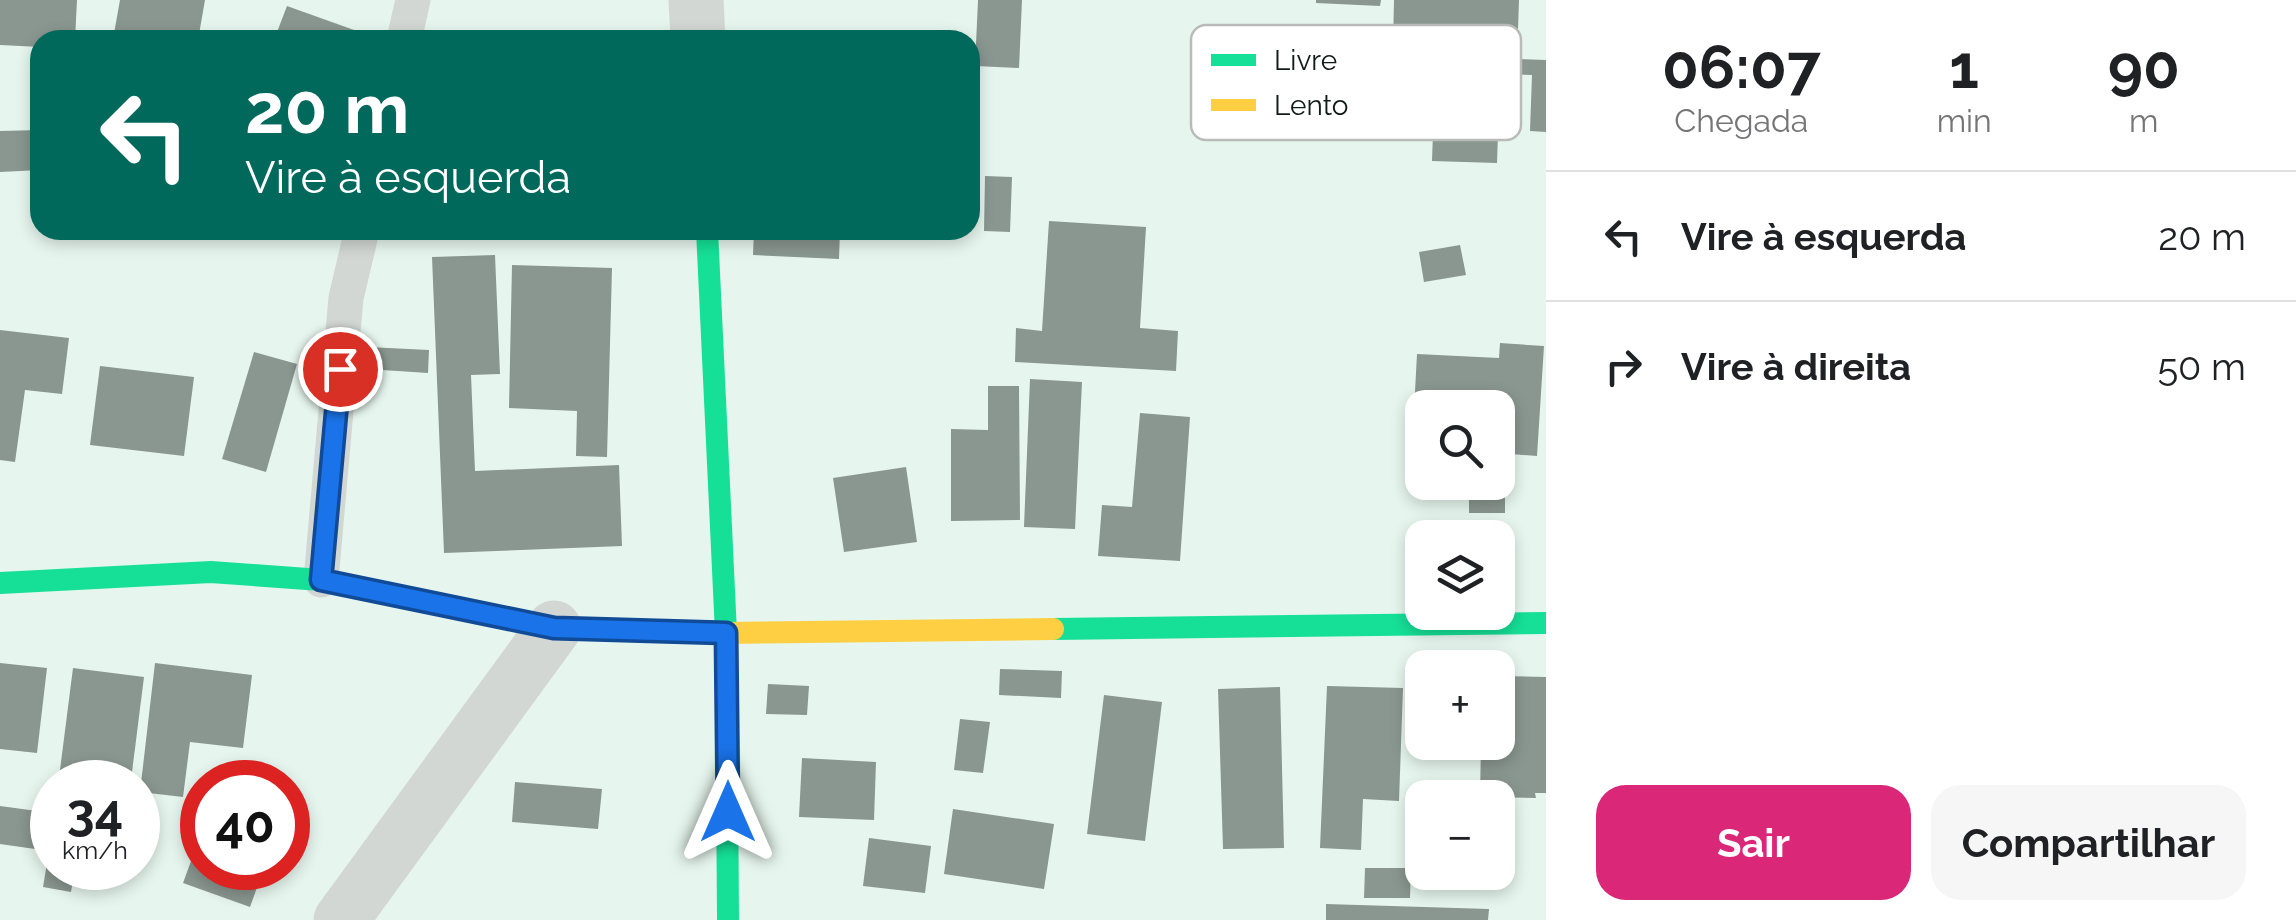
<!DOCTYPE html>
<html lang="pt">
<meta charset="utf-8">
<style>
body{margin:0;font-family:Raleway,sans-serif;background:#f6f6f6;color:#202124;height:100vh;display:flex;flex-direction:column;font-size:38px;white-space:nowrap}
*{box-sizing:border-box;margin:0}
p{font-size:32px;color:#757577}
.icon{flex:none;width:55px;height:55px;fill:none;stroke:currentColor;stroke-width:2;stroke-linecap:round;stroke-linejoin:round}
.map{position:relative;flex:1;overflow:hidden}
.drawer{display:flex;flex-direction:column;background:#fff;width:750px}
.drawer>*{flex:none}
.top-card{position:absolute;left:30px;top:30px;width:950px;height:210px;border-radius:30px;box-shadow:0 5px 15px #0003;background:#00695c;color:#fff;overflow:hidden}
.fabs{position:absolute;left:1405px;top:390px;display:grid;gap:20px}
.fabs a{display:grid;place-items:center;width:110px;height:110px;border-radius:20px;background:#fff;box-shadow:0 5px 15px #0003;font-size:50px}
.speed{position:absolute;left:30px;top:760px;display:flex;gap:20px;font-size:50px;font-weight:700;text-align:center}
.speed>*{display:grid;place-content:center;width:130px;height:130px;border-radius:50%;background:#fff;box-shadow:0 5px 15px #0003;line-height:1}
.speed small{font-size:25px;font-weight:400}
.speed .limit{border:15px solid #d22;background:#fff;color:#111}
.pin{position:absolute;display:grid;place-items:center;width:85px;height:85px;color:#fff;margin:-42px;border:5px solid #fff;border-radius:50%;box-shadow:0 2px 10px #0007}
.me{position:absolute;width:110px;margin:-55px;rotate:0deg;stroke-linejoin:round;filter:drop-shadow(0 0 8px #0008)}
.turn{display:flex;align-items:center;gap:35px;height:210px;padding:0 50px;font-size:45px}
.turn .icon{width:130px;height:130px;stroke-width:2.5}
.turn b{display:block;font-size:70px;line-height:85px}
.eta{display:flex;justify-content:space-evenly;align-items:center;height:170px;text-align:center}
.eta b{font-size:60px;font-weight:700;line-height:70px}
.primary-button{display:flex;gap:20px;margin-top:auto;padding:20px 50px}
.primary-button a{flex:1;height:115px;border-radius:30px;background:#db2777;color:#fff;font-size:40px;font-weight:700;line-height:115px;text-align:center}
.primary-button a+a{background:#f6f6f6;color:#202124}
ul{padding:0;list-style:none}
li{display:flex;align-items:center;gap:30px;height:130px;padding:0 50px;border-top:2px solid #e0e0e0}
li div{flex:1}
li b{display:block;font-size:38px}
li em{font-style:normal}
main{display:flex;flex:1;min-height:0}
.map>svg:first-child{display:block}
</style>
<main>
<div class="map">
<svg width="1546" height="920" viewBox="0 0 1546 920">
<rect width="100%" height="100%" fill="#e6f6ee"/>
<!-- building -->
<g fill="#8a9690">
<path d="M 0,0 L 77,0 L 75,40 L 40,40 L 40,47 L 0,45 Z"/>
<path d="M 120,0 L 205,0 L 198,40 L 113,39 Z"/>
<path d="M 978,0 L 1022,0 L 1019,68 L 975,66 Z"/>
<path d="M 1316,0 L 1381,0 L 1380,6 L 1316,3 Z"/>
<path d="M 1394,0 L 1519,0 L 1517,59 L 1546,60 L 1546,132 L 1530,131 L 1532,75 L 1500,74 L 1497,163 L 1432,161 L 1436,45 L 1393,43 Z"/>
<path d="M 287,6 L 368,35 L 366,40 L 274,40 Z"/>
<path d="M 40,130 L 40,170 L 0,172 L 0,131 Z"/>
<path d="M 985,176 L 1012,177 L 1010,232 L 984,231 Z"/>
<path d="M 1049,221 L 1146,227 L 1140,328 L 1178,331 L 1176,371 L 1015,362 L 1016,328 L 1042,331 Z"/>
<path d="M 754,230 L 840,230 L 839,259 L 753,255 Z"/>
<path d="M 1460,245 L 1466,275 L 1424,282 L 1419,252 Z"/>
<path d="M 495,255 L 500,374 L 471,375 L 475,471 L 619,465 L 622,546 L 444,553 L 432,257 Z"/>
<path d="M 512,265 L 612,268 L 607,457 L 576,456 L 577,411 L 509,408 Z"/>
<path d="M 0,330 L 69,338 L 62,394 L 25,390 L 15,462 L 0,460 Z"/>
<path d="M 1500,343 L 1544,346 L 1537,456 L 1498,453 L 1498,408 L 1422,408 L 1422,449 L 1412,448 L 1417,354 L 1499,358 Z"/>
<path d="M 368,347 L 429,350 L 428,373 L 367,369 Z"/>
<path d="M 254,352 L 297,364 L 266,472 L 222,459 Z"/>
<path d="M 100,366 L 194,377 L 184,456 L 90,445 Z"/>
<path d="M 1030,379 L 1082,382 L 1075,529 L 1024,527 Z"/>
<path d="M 988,386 L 1019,386 L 1020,520 L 951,521 L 951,429 L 988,430 Z"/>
<path d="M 1140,413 L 1190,417 L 1180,561 L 1098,556 L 1102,505 L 1132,507 Z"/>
<path d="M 1498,462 L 1505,462 L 1505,513 L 1469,513 L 1469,482 L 1498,482 Z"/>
<path d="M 906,467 L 917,542 L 844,552 L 833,478 Z"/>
<path d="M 0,663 L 47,668 L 37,753 L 0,749 Z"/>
<path d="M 155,663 L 252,675 L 243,748 L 190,742 L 183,797 L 140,792 Z"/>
<path d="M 73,668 L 144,677 L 131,780 L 60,770 Z"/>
<path d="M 1000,669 L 1062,671 L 1061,698 L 999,695 Z"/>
<path d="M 1498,676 L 1546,677 L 1546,793 L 1535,793 L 1536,798 L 1480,797 L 1481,742 L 1498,742 Z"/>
<path d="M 768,684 L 809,686 L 807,715 L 766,714 Z"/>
<path d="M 1327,686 L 1403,688 L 1399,801 L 1363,799 L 1361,850 L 1320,848 Z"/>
<path d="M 1280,687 L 1284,848 L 1223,849 L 1218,689 Z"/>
<path d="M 1104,695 L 1162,702 L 1145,841 L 1087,834 Z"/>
<path d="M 960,719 L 990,722 L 983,773 L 954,770 Z"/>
<path d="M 802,758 L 876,762 L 874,820 L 799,817 Z"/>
<path d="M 515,782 L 602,789 L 598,829 L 512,822 Z"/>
<path d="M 0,806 L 52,813 L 52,868 L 75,868 L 71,892 L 43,887 L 49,851 L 0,844 Z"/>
<path d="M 953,809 L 1054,824 L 1044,889 L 944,874 Z"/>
<path d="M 202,831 L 202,868 L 264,868 L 250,907 L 183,883 Z"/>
<path d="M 869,838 L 931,846 L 925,893 L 863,886 Z"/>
<path d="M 1365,868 L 1411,868 L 1410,898 L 1364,898 Z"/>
<path d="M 1326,904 L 1489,909 L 1488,920 L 1326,920 Z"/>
</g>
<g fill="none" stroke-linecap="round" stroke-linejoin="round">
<!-- lane -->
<g stroke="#d3d7d4" stroke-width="35">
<path d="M 404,40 L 413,0"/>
<path d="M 321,580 L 346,298 L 362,230"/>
</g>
<!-- street -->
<g stroke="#d3d7d4" stroke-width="55">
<path d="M 696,0 L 698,40"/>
<path d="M 341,920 L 554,628"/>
</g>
<!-- fast -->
<g stroke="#16e098" stroke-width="22">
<path d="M 707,230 L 726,633 L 728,920"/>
<path d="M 0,583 L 211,572 L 321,580 L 467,610"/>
<path d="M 1053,629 L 1546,623"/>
</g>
<!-- slow -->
<path stroke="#ffcf43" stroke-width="22" d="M 467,610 L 554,628 L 726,633 L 1053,629"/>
</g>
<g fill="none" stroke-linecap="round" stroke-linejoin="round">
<!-- route casing -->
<g stroke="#114b97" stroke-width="25">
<path id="route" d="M 340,369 L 321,580 L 554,628 L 726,633 L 728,812"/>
</g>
<!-- route -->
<use href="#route" stroke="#1a73e8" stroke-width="18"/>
</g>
<!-- legend -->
<rect x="1191" y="25" width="330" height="115" rx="15" fill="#fff" stroke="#b8bbb9" stroke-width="2.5"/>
<rect x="1211" y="54" width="45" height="12" fill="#16e098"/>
<rect x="1211" y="99" width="45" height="12" fill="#ffcf43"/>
<g font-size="28" fill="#111b16">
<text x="1274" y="70">Livre</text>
<text x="1274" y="115">Lento</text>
</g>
</svg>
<div class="fabs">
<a><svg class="icon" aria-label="search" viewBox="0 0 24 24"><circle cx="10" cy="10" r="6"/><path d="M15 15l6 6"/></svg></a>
<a><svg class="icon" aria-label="layers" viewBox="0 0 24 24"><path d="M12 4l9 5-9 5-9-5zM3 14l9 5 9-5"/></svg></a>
<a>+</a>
<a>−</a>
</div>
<div class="speed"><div>34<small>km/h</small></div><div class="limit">40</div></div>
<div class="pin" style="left:340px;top:369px;background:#d93025"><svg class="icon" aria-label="arrive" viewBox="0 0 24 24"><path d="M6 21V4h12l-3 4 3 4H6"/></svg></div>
<svg class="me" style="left:728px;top:812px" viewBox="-20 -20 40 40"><path d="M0-17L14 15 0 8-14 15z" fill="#1a73e8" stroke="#fff" stroke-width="4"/></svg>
<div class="top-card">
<div class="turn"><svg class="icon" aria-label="left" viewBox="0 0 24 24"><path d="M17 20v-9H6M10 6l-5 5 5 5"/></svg><div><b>20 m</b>Vire à esquerda</div></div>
</div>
</div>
<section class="drawer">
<div class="eta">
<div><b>06:07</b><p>Chegada</p></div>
<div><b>1</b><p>min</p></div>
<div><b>90</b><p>m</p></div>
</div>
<ul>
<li><svg class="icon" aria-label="left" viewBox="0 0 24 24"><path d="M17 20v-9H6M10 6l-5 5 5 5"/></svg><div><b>Vire à esquerda</b></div><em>20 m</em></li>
<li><svg class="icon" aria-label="right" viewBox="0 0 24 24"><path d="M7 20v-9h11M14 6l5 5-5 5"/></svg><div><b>Vire à direita</b></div><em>50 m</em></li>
</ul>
<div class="primary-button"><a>Sair</a><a>Compartilhar</a></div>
</section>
</main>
